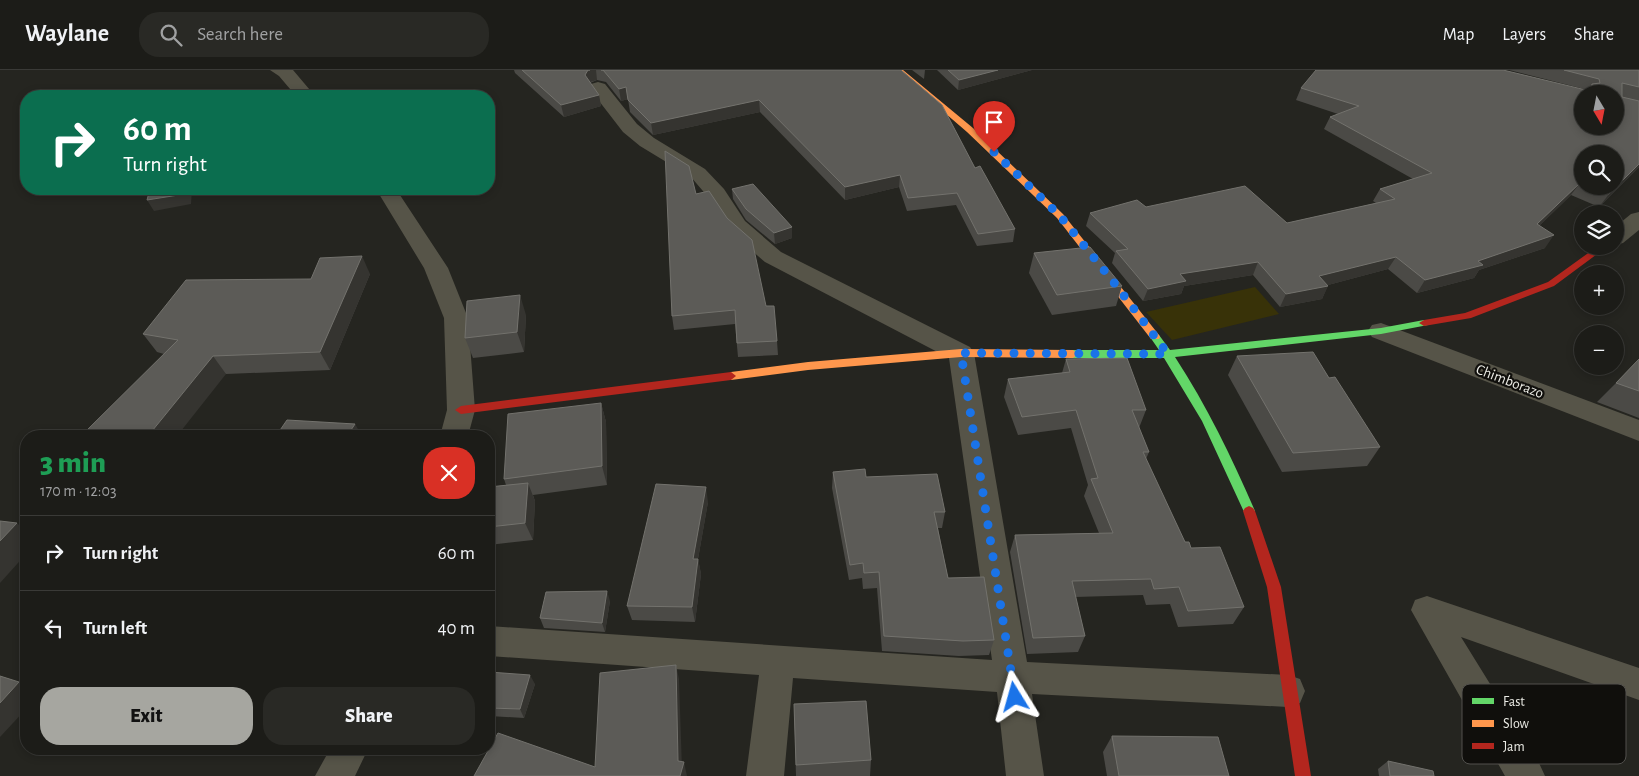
<!DOCTYPE html>
<meta charset="utf-8">
<style>
body{margin:0;font-family:"Alegreya Sans",sans-serif;background:#292925;color:#f1f3f6;height:100vh;display:flex;flex-direction:column;font-size:19px;white-space:nowrap}
*{box-sizing:border-box;margin:0}
p{font-size:16px;color:#a0a1a2}
.icon{flex:none;width:28px;height:28px;fill:none;stroke:currentColor;stroke-width:2;stroke-linecap:round;stroke-linejoin:round}
.map{position:relative;flex:1;overflow:hidden}
.panel{position:absolute;left:20px;top:360px;width:475px;height:325px;display:flex;flex-direction:column;background:#1c1c18;border-radius:20px;box-shadow:0 2px 8px #0003,0 0 0 1px #3a3a37}
.panel>*{flex:none}
.hud{position:absolute;left:20px;top:20px;width:475px;height:105px;border-radius:20px;box-shadow:0 2px 8px #0003,0 0 0 1px #3a3a37;background:#0b6e4f;color:#fff;overflow:hidden}
.needle{width:32px;rotate:170deg}
.tools{position:absolute;left:1574px;top:15px;display:grid;gap:10px}
.tools a{display:grid;place-items:center;width:50px;height:50px;border-radius:50%;background:#1c1c18;box-shadow:0 2px 8px #0003,0 0 0 1px #3a3a37;font-size:25px}
.pin{position:absolute;display:grid;place-items:center;width:42px;height:42px;color:#fff;margin:-51px -21px;border-radius:50% 50% 50% 0;rotate:-45deg;box-shadow:0 0 5px #0007}
.pin .icon{rotate:45deg}
.me{position:absolute;width:55px;margin:-28px;rotate:352deg;stroke-linejoin:round;filter:drop-shadow(0 0 4px #0008)}
.turn{display:flex;align-items:center;gap:18px;height:105px;padding:0 20px;font-size:22px}
.turn .icon{width:65px;height:65px;stroke-width:2.5}
.turn b{display:block;font-size:35px;line-height:42px}
.round{display:grid;place-items:center;flex:none;width:52px;height:52px;border-radius:20px;background:#292925}
.summary{display:flex;align-items:center;justify-content:space-between;height:85px;padding:0 20px}
h1{font-size:30px;font-weight:800;line-height:38px;color:#1e9e55}
.cta{display:flex;gap:10px;margin-top:auto;padding:10px 20px}
.cta a{flex:1;height:58px;border-radius:20px;background:#a6a6a0;color:#111;font-size:20px;font-weight:800;line-height:58px;text-align:center}
.cta a+a{background:#292925;color:#f1f3f6}
ul{padding:0;list-style:none}
li{display:flex;align-items:center;gap:15px;height:75px;padding:0 20px;border-top:1px solid #3a3a37}
li div{flex:1}
li b{display:block;font-size:19px}
li em{font-style:normal}
header{display:flex;align-items:center;gap:30px;box-sizing:border-box;height:70px;padding:0 25px;background:#1c1c18;border-bottom:1px solid #3a3a37}
header strong{font-size:24px}
nav{display:flex;gap:28px;margin-inline-start:auto;font-size:18px}
.search{width:350px;height:45px;background:#292925;display:flex;align-items:center;gap:12px;box-sizing:border-box;padding:0 18px;border-radius:20px;color:#a0a1a2;font-size:19px}
.map>svg:first-child{display:block}
</style>
<header>
<strong>Waylane</strong>
<div class="search"><svg class="icon" aria-label="search" viewBox="0 0 24 24"><circle cx="10" cy="10" r="6"/><path d="M15 15l6 6"/></svg>Search here</div>
<nav><a>Map</a><a>Layers</a><a>Share</a></nav>
</header>
<div class="map">
<svg width="1639" height="706" viewBox="0 0 1639 706">
<rect width="100%" height="100%" fill="#252520"/>
<!-- green -->
<path fill="#383208" d="M 1255,217 L 1279,244 L 1172,270 L 1146,242 Z"/>
<g fill="none" stroke-linecap="round" stroke-linejoin="round">
<!-- street -->
<g fill="#565448" fill-rule="evenodd">
<path d="M 270,0 L 293,0 L 315,26 L 296,26 L 279,6 Z"/>
<path d="M 598,12 L 605,14 L 637,54 L 654,68 L 705,99 L 724,119 L 745,151 L 781,182 L 970,277 L 974,283 L 1027,592 L 1288,605 L 1300,609 L 1305,621 L 1300,633 L 1288,637 L 1032,624 L 1044,706 L 1006,706 L 997,622 L 793,608 L 784,706 L 746,706 L 759,605 L 489,586 L 489,556 L 992,590 L 949,288 L 765,192 L 729,161 L 708,127 L 691,107 L 640,76 L 623,62 L 589,18 L 591,14 Z"/>
<path d="M 376,119 L 396,119 L 448,198 L 468,248 L 475,340 L 468,366 L 440,366 L 447,340 L 444,248 L 424,198 Z"/>
<path d="M 1639,142 L 1639,160 L 1623,173 L 1615,175 L 1615,157 L 1631,144 Z"/>
<path d="M 1381,253 L 1639,350 L 1639,371 L 1372,267 L 1368,261 L 1372,255 Z"/>
<path d="M 1427,526 L 1639,598 L 1639,630 L 1461,567 L 1539,693 L 1545,706 L 1505,706 L 1411,540 L 1415,530 Z"/>
<path d="M 330,679 L 368,679 L 355,706 L 315,706 Z"/>
</g>
<!-- fast -->
<path fill="#63d668" fill-rule="evenodd" d="M 1424,250 L 1429,253 L 1428,255 L 1381,264 L 1175,287 C 1207,336 1232,388 1255,441 L 1253,444 L 1249,446 L 1245,444 L 1202,351 L 1164,288 L 1073,288 L 1068,284 L 1073,280 L 1159,280 L 1150,267 L 1155,263 L 1159,265 L 1170,280 L 1381,258 Z"/>
<!-- slow -->
<g fill="#ff974d" fill-rule="evenodd">
<path d="M 895,0 L 903,0 L 973,58 L 1063,144 L 1159,265 L 1160,267 L 1159,269 L 1151,269 L 1057,148 L 967,62 Z"/>
<path d="M 961,279 L 1073,280 L 1078,284 L 1073,288 L 961,287 L 808,300 L 731,310 L 726,306 L 731,302 L 808,292 Z"/>
</g>
<!-- jam -->
<g fill="#b3261e" fill-rule="evenodd">
<path d="M 1598,176 L 1608,176 L 1554,216 L 1471,248 L 1424,256 L 1419,253 L 1424,250 L 1465,243 L 1548,212 Z"/>
<path d="M 731,302 L 736,306 L 731,310 L 461,344 L 455,340 L 461,336 Z"/>
<path d="M 1249,436 L 1253,438 L 1255,441 L 1281,517 L 1311,706 L 1295,706 L 1267,517 L 1243,441 L 1245,438 Z"/>
</g>
</g>
<!-- wall -->
<g fill="#4b4a46" fill-rule="evenodd">
<path d="M 514,0 L 901,0 L 975,98 L 1015,159 L 1013,172 L 977,176 L 956,135 L 907,141 L 899,117 L 845,130 L 760,42 L 653,65 L 630,42 L 628,29 L 621,31 L 606,12 L 597,10 L 590,13 L 599,25 L 601,36 L 564,47 L 515,3 Z"/>
<path d="M 912,0 L 925,0 L 924,9 Z"/>
<path d="M 937,0 L 1032,0 L 958,20 Z"/>
<path d="M 1509,0 L 1639,0 L 1639,97 L 1599,137 L 1571,125 L 1539,156 L 1545,178 L 1479,200 L 1474,208 L 1417,223 L 1388,199 L 1328,215 L 1322,229 L 1280,237 L 1253,205 L 1184,216 L 1181,224 L 1143,231 L 1112,193 L 1115,183 L 1086,156 L 1090,143 L 1146,137 L 1287,153 L 1376,133 L 1373,131 L 1380,119 L 1413,109 L 1324,59 L 1330,47 L 1338,44 L 1296,30 L 1301,18 L 1588,20 ZM 1582,84 L 1615,116 L 1582,116 Z"/>
<path d="M 732,119 L 792,157 L 792,168 L 775,174 L 746,150 L 733,129 Z"/>
<path d="M 696,124 L 766,236 L 777,271 L 778,285 L 738,287 L 735,254 L 674,260 L 672,246 Z"/>
<path d="M 1034,183 L 1122,216 L 1116,236 L 1052,245 L 1029,203 Z"/>
<path d="M 370,204 L 330,300 L 226,304 L 164,284 L 157,282 L 143,264 L 311,209 Z"/>
<path d="M 526,245 L 524,282 L 473,288 L 465,268 Z"/>
<path d="M 1237,286 L 1329,308 L 1380,377 L 1367,396 L 1282,402 L 1228,305 Z"/>
<path d="M 1066,289 L 1146,340 L 1139,358 L 1149,382 L 1146,389 L 1185,472 L 1191,478 L 1244,537 L 1233,554 L 1178,557 L 1170,534 L 1146,535 L 1143,525 L 1075,527 L 1085,566 L 1078,582 L 1027,584 L 1010,482 L 1015,465 L 1099,463 L 1084,426 L 1088,415 L 1071,358 L 1018,365 L 1004,327 L 1008,309 L 1062,303 Z"/>
<path d="M 1639,289 L 1639,348 L 1597,332 L 1616,313 Z"/>
<path d="M 601,333 L 606,352 L 607,415 L 533,425 L 535,431 L 533,470 L 489,475 L 489,417 L 506,415 L 504,409 Z"/>
<path d="M 833,402 L 866,407 L 945,442 L 942,458 L 938,458 L 948,508 L 994,570 L 989,585 L 959,586 L 882,581 L 877,518 L 863,519 L 862,508 L 849,510 L 832,418 Z"/>
<path d="M 708,432 L 698,489 L 701,504 L 695,552 L 632,550 L 627,536 Z"/>
<path d="M 610,531 L 605,562 L 544,558 L 540,548 Z"/>
<path d="M 489,602 L 535,614 L 524,648 L 489,646 Z"/>
<path d="M 794,634 L 871,690 L 870,706 L 796,706 Z"/>
<path d="M 1112,666 L 1229,706 L 1107,706 L 1103,682 Z"/>
<path d="M 1388,691 L 1434,706 L 1379,706 L 1378,699 Z"/>
</g>
<!-- shaded-wall -->
<g fill="#353430">
<path d="M 588,0 L 596,0 L 597,10 L 590,12 L 587,17 L 585,5 Z"/>
<path d="M 998,0 L 1032,0 L 958,20 L 959,10 Z"/>
<path d="M 626,17 L 628,29 L 621,31 L 619,19 Z"/>
<path d="M 599,25 L 601,36 L 564,47 L 561,35 Z"/>
<path d="M 759,30 L 760,42 L 653,65 L 651,53 Z"/>
<path d="M 1639,94 L 1639,97 L 1599,137 L 1609,124 Z"/>
<path d="M 900,105 L 899,117 L 845,130 L 845,117 Z"/>
<path d="M 1580,113 L 1571,125 L 1528,167 L 1537,154 Z"/>
<path d="M 185,119 L 192,119 L 191,134 L 154,141 L 147,130 Z"/>
<path d="M 792,157 L 792,168 L 775,174 L 774,163 Z"/>
<path d="M 1554,165 L 1545,178 L 1479,200 L 1474,208 L 1417,223 L 1425,210 L 1478,191 Z"/>
<path d="M 362,186 L 370,204 L 330,300 L 320,282 Z"/>
<path d="M 1396,187 L 1388,199 L 1313,219 L 1319,206 Z"/>
<path d="M 1258,192 L 1253,205 L 1184,216 L 1181,224 L 1143,231 L 1148,219 L 1180,204 Z"/>
<path d="M 1328,216 L 1322,229 L 1280,237 L 1286,224 Z"/>
<path d="M 520,225 L 526,245 L 524,282 L 517,262 Z"/>
<path d="M 213,286 L 226,304 L 177,366 L 148,366 Z"/>
<path d="M 601,333 L 606,352 L 607,415 L 602,396 Z"/>
<path d="M 355,354 L 362,366 L 347,366 Z"/>
<path d="M 528,413 L 535,431 L 533,470 L 525,453 Z"/>
<path d="M 706,417 L 708,432 L 698,489 L 701,504 L 695,552 L 692,537 L 693,489 Z"/>
<path d="M 17,453 L 26,462 L 26,484 L 0,513 L 0,471 Z"/>
<path d="M 607,521 L 610,531 L 605,562 L 602,553 Z"/>
<path d="M 676,595 L 679,609 L 682,699 L 684,692 L 687,706 L 680,706 L 678,691 Z"/>
<path d="M 530,605 L 535,614 L 524,648 L 520,639 Z"/>
<path d="M 19,612 L 26,617 L 26,639 L 0,667 L 0,633 Z"/>
</g>
<!-- building -->
<g fill="#5c5b57" stroke="#73726d" fill-rule="evenodd">
<path d="M 522,0 L 590,0 L 588,0 L 585,5 L 599,25 L 561,35 Z"/>
<path d="M 601,0 L 901,0 L 942,35 L 975,98 L 980,96 L 1015,159 L 978,164 L 957,123 L 908,128 L 900,105 L 845,117 L 759,30 L 651,53 L 628,30 L 626,17 L 619,19 L 603,0 Z"/>
<path d="M 948,0 L 998,0 L 959,10 Z"/>
<path d="M 1316,0 L 1503,0 L 1590,21 L 1592,14 L 1600,13 L 1599,9 L 1564,0 L 1639,0 L 1639,17 L 1622,13 L 1622,27 L 1639,31 L 1639,94 L 1609,124 L 1589,116 L 1615,116 L 1615,84 L 1582,84 L 1582,114 L 1580,113 L 1537,154 L 1554,165 L 1478,191 L 1483,195 L 1425,210 L 1396,187 L 1319,206 L 1328,216 L 1286,224 L 1258,192 L 1180,204 L 1186,211 L 1148,219 L 1116,181 L 1128,179 L 1090,143 L 1137,130 L 1146,137 L 1245,116 L 1287,153 L 1395,129 L 1380,119 L 1432,103 L 1330,47 L 1359,36 L 1301,18 ZM 1582,24 L 1615,24 L 1615,56 L 1582,56 Z"/>
<path d="M 665,81 L 689,96 L 696,124 L 709,121 L 727,148 L 752,170 L 766,236 L 774,236 L 777,271 L 737,273 L 735,240 L 672,246 Z"/>
<path d="M 753,114 L 792,157 L 774,163 L 746,139 L 732,119 Z"/>
<path d="M 150,119 L 185,119 L 185,124 L 147,130 Z"/>
<path d="M 1090,177 L 1122,216 L 1057,225 L 1034,183 Z"/>
<path d="M 362,186 L 320,282 L 213,286 L 148,366 L 81,366 L 178,270 L 143,264 L 186,210 L 311,209 L 320,188 Z"/>
<path d="M 520,225 L 517,262 L 465,268 L 467,231 Z"/>
<path d="M 1313,282 L 1329,308 L 1335,307 L 1380,377 L 1293,383 L 1237,286 Z"/>
<path d="M 1127,288 L 1146,340 L 1132,340 L 1149,382 L 1143,382 L 1185,472 L 1189,472 L 1191,478 L 1220,477 L 1244,537 L 1188,541 L 1179,517 L 1154,519 L 1151,509 L 1072,511 L 1085,566 L 1033,568 L 1015,465 L 1113,463 L 1091,409 L 1098,408 L 1076,340 L 1022,347 L 1008,309 L 1070,302 L 1066,289 Z"/>
<path d="M 1639,289 L 1639,321 L 1616,313 Z"/>
<path d="M 601,333 L 602,396 L 504,409 L 508,344 Z"/>
<path d="M 287,350 L 355,354 L 347,366 L 276,366 Z"/>
<path d="M 865,399 L 866,407 L 937,404 L 945,442 L 934,442 L 948,508 L 984,507 L 994,570 L 963,571 L 884,566 L 879,502 L 864,503 L 863,493 L 850,495 L 833,402 Z"/>
<path d="M 528,413 L 525,453 L 489,457 L 489,417 Z"/>
<path d="M 656,414 L 706,417 L 693,489 L 698,489 L 692,537 L 627,536 Z"/>
<path d="M 0,451 L 17,453 L 0,471 Z"/>
<path d="M 607,521 L 602,553 L 540,548 L 546,522 Z"/>
<path d="M 676,595 L 678,691 L 684,692 L 680,706 L 474,706 L 498,663 L 595,697 L 600,603 Z"/>
<path d="M 489,602 L 530,605 L 520,639 L 489,638 Z"/>
<path d="M 0,606 L 19,612 L 0,633 Z"/>
<path d="M 866,631 L 871,690 L 796,695 L 794,634 Z"/>
<path d="M 1112,666 L 1218,667 L 1229,706 L 1119,706 Z"/>
<path d="M 1388,691 L 1433,701 L 1434,706 L 1390,706 Z"/>
</g>
<g fill="none" stroke-linecap="round" stroke-linejoin="round">
<!-- route -->
<path stroke="#1a73e8" stroke-width="9" stroke-dasharray="0 16.2" d="M 994,82 L 1060,146 L 1112,210 L 1168,284 L 961,283 L 1015,627"/>
</g>
<g text-anchor="middle" stroke-width="4.5" stroke-linejoin="round" paint-order="stroke">
<!-- street labels -->
<g font-size="15" fill="#ebebe5" stroke="#100f0c">
<text transform="translate(1510 311) rotate(21)" y="5">Chimborazo</text>
</g>
</g>
<!-- legend -->
<rect x="1462" y="614" width="164" height="80" rx="8" fill="#100f0c" stroke="#52514d" stroke-width="1"/>
<rect x="1472" y="628" width="22" height="6" fill="#63d668"/>
<rect x="1472" y="650" width="22" height="7" fill="#ff974d"/>
<rect x="1472" y="673" width="22" height="6" fill="#b3261e"/>
<g font-size="14" fill="#ebebe5">
<text x="1503" y="636">Fast</text>
<text x="1503" y="658">Slow</text>
<text x="1503" y="681">Jam</text>
</g>
</svg>
<div class="tools">
<a><svg class="needle" viewBox="-14 -14 28 28"><path d="M0-13l5 13h-10z" fill="#e53935"/><path d="M0 13l5-13h-10z" fill="#a0a1a2"/></svg></a>
<a><svg class="icon" aria-label="search" viewBox="0 0 24 24"><circle cx="10" cy="10" r="6"/><path d="M15 15l6 6"/></svg></a>
<a><svg class="icon" aria-label="layers" viewBox="0 0 24 24"><path d="M12 4l9 5-9 5-9-5zM3 14l9 5 9-5"/></svg></a>
<a>+</a>
<a>−</a>
</div>
<div class="pin" style="left:994px;top:82px;background:#d93025"><svg class="icon" aria-label="arrive" viewBox="0 0 24 24"><path d="M6 21V4h12l-3 4 3 4H6"/></svg></div>
<svg class="me" style="left:1015px;top:627px" viewBox="-20 -20 40 40"><path d="M0-17L14 15 0 8-14 15z" fill="#1a73e8" stroke="#fff" stroke-width="4"/></svg>
<div class="hud">
<div class="turn"><svg class="icon" aria-label="right" viewBox="0 0 24 24"><path d="M7 20v-9h11M14 6l5 5-5 5"/></svg><div><b>60 m</b>Turn right</div></div>
</div>
<section class="panel">
<div class="summary"><div><h1>3 min</h1><p>170 m · 12:03</p></div><a class="round" style="background:#d93025;color:#fff"><svg class="icon" aria-label="close" viewBox="0 0 24 24"><path d="M6 6l12 12M18 6L6 18"/></svg></a></div>
<ul>
<li><svg class="icon" aria-label="right" viewBox="0 0 24 24"><path d="M7 20v-9h11M14 6l5 5-5 5"/></svg><div><b>Turn right</b></div><em>60 m</em></li>
<li><svg class="icon" aria-label="left" viewBox="0 0 24 24"><path d="M17 20v-9H6M10 6l-5 5 5 5"/></svg><div><b>Turn left</b></div><em>40 m</em></li>
</ul>
<div class="cta"><a>Exit</a><a>Share</a></div>
</section>
</div>
